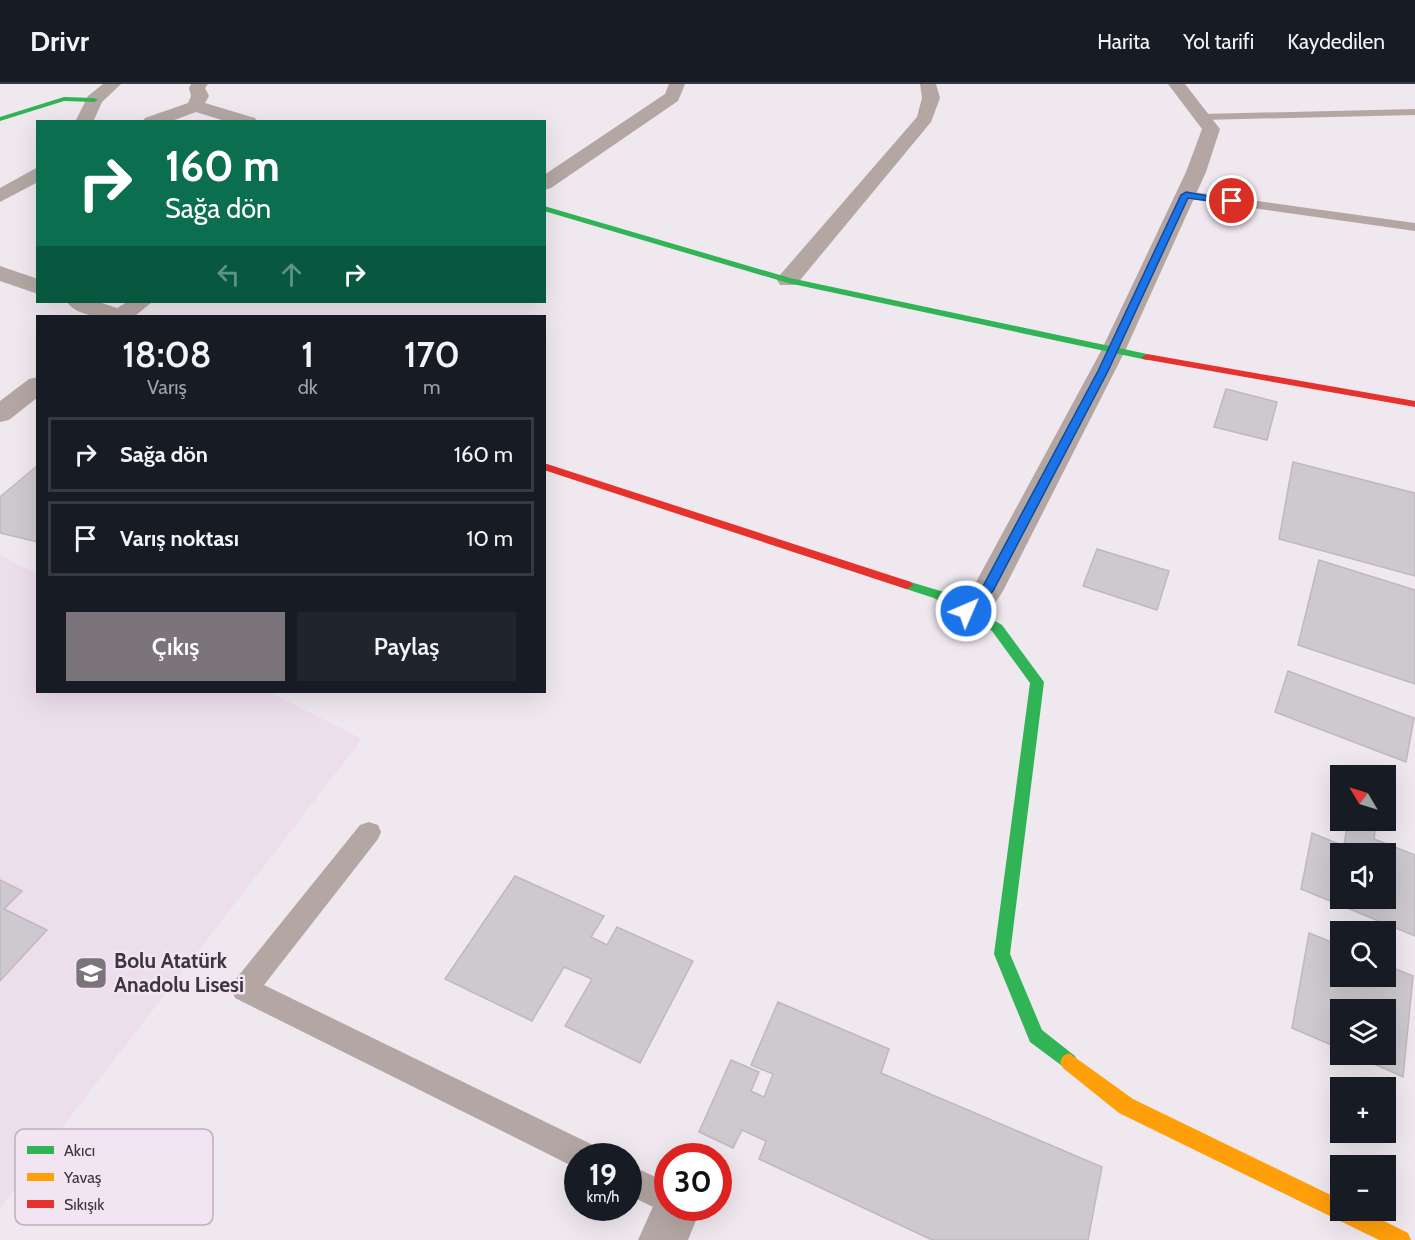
<!DOCTYPE html>
<html lang="tr">
<meta charset="utf-8">
<style>
body{margin:0;font-family:Cabin,sans-serif;background:#20242c;color:#f1f3f6;height:100vh;display:flex;flex-direction:column;font-size:22px;white-space:nowrap}
*{box-sizing:border-box;margin:0}
p{font-size:20px;color:#9ea1a6}
.icon{flex:none;width:33px;height:33px;fill:none;stroke:currentColor;stroke-width:2;stroke-linecap:round;stroke-linejoin:round}
.map{position:relative;flex:1;overflow:hidden}
.sheet{position:absolute;left:36px;top:231px;width:510px;height:378px;display:flex;flex-direction:column;background:#171b24;border-radius:0px;box-shadow:0 6px 24px #0002}
.sheet>*{flex:none}
.guide{position:absolute;left:36px;top:36px;width:510px;height:183px;border-radius:0px;box-shadow:0 6px 24px #0002;background:#0b6e4f;color:#fff;overflow:hidden}
.needle{width:39px;rotate:308deg}
.controls{position:absolute;left:1330px;top:681px;display:grid;gap:12px}
.controls a{display:grid;place-items:center;width:66px;height:66px;border-radius:0px;background:#171b24;box-shadow:0 6px 24px #0002;font-size:30px}
.speed{position:absolute;left:564px;top:1059px;display:flex;gap:12px;font-size:30px;font-weight:700;text-align:center}
.speed>*{display:grid;place-content:center;width:78px;height:78px;border-radius:50%;background:#171b24;box-shadow:0 6px 24px #0002;line-height:1}
.speed small{font-size:15px;font-weight:400}
.speed .limit{border:9px solid #d22;background:#fff;color:#111}
.pin{position:absolute;display:grid;place-items:center;width:51px;height:51px;color:#fff;margin:-26px;border:3px solid #fff;border-radius:50%;box-shadow:0 2px 6px #0007}
.me{position:absolute;width:66px;margin:-33px;rotate:45deg;stroke-linejoin:round;filter:drop-shadow(0 0 4px #0008)}
.turn{display:flex;align-items:center;gap:21px;height:126px;padding:0 30px;font-size:27px}
.turn .icon{width:78px;height:78px;stroke-width:2.5}
.turn b{display:block;font-size:42px;line-height:51px}
.lanes{display:flex;align-items:center;height:57px;padding:0 30px;background:#0003;justify-content:center;gap:30px;direction:ltr}
.lanes .off{opacity:.35}
.eta{display:flex;justify-content:space-evenly;align-items:center;height:102px;text-align:center}
.eta b{font-size:36px;font-weight:600;line-height:42px}
.action{display:flex;gap:12px;margin-top:auto;padding:12px 30px}
.action a{flex:1;height:69px;border-radius:0px;background:#7b757b;color:#fff;font-size:24px;font-weight:600;line-height:69px;text-align:center}
.action a+a{background:#20242c;color:#f1f3f6}
ul{padding:0;list-style:none}
li{display:flex;align-items:center;gap:18px;height:75px;margin:0 12px 9px;padding:0 18px;border:3px solid #363941;border-radius:0px}
li div{flex:1}
li b{display:block;font-size:22px}
li em{font-style:normal}
header{display:flex;align-items:center;gap:36px;box-sizing:border-box;height:84px;padding:0 30px;background:#171b24;border-bottom:2px solid #363941}
header strong{font-size:28px}
nav{display:flex;gap:33px;margin-inline-start:auto;font-size:21px}
.map>svg:first-child{display:block}
</style>
<header>
<strong>Drivr</strong>
<nav><a>Harita</a><a>Yol tarifi</a><a>Kaydedilen</a></nav>
</header>
<div class="map">
<svg width="1415" height="1156" viewBox="0 0 1415 1156">
<rect width="100%" height="100%" fill="#f0e8ef"/>
<!-- built -->
<path fill="#eddeec" d="M 0,471 L 37,490 L 38,608 L 269,608 L 362,655 L 0,1124 Z"/>
<!-- building -->
<g fill="#cec9cf" stroke="#beb9bf" stroke-width="1.5" fill-rule="evenodd">
<path d="M 1226,305 L 1277,318 L 1267,356 L 1214,343 Z"/>
<path d="M 1293,378 L 1415,409 L 1415,492 L 1279,455 Z"/>
<path d="M 38,381 L 38,458 L 0,449 L 0,413 Z"/>
<path d="M 1097,465 L 1169,487 L 1157,526 L 1083,502 Z"/>
<path d="M 1319,476 L 1415,506 L 1415,600 L 1298,561 Z"/>
<path d="M 1288,587 L 1414,634 L 1406,678 L 1275,628 Z"/>
<path d="M 1348,736 L 1365,736 L 1376,741 L 1374,755 L 1415,771 L 1415,852 L 1301,805 L 1312,749 L 1344,762 ZM 1341,770 L 1386,770 L 1386,814 L 1341,814 Z"/>
<path d="M 515,792 L 604,832 L 591,853 L 607,861 L 617,843 L 693,877 L 640,979 L 565,942 L 592,895 L 564,883 L 532,937 L 445,895 Z"/>
<path d="M 0,796 L 22,807 L 4,825 L 47,846 L 0,897 Z"/>
<path d="M 1309,849 L 1341,862 L 1341,892 L 1386,892 L 1386,881 L 1413,892 L 1403,993 L 1352,970 L 1386,970 L 1386,926 L 1341,926 L 1341,965 L 1292,944 Z"/>
<path d="M 778,918 L 889,965 L 881,989 L 1102,1083 L 1088,1156 L 932,1156 L 759,1075 L 766,1057 L 742,1046 L 733,1064 L 699,1048 L 731,976 L 759,988 L 751,1007 L 764,1013 L 773,990 L 751,981 Z"/>
</g>
<g fill="none" stroke-linecap="round" stroke-linejoin="round">
<!-- lane -->
<g fill="#b4a7a3" fill-rule="evenodd">
<path d="M 1415,25 L 1415,31 L 1202,36 L 1196,33 L 1202,30 Z"/>
<path d="M 1186,107 L 1415,139 L 1415,147 L 1182,114 L 1182,108 Z"/>
<path d="M 369,738 L 378,741 L 381,748 L 378,755 L 264,901 L 593,1061 L 597,1072 L 578,1072 L 578,1085 L 235,914 L 231,905 L 235,896 L 360,741 Z"/>
<path d="M 628,1080 L 668,1099 L 668,1124 L 680,1124 L 679,1126 L 668,1130 L 628,1111 Z"/>
</g>
<!-- street -->
<g fill="#b4a7a3" fill-rule="evenodd">
<path d="M 103,0 L 121,0 L 102,18 L 93,38 L 75,38 L 88,12 Z"/>
<path d="M 191,0 L 208,0 L 205,4 L 209,12 L 205,19 L 255,34 L 258,38 L 228,38 L 196,28 L 169,38 L 142,38 L 145,34 L 188,19 L 191,12 L 189,4 Z"/>
<path d="M 669,0 L 685,0 L 678,17 L 551,104 L 544,106 L 544,91 L 665,10 Z"/>
<path d="M 920,0 L 936,0 L 940,14 L 931,38 L 796,201 L 780,201 L 777,196 L 780,191 L 917,33 L 922,14 Z"/>
<path d="M 1168,0 L 1185,0 L 1220,45 L 1206,88 L 1125,267 L 1003,507 C 992,525 977,541 956,535 L 951,527 L 975,500 L 1101,267 L 1186,88 L 1202,45 Z"/>
<path d="M 38,83 L 38,98 L 0,118 L 0,104 Z"/>
<path d="M 0,182 L 38,195 L 38,210 L 0,197 Z"/>
<path d="M 67,218 L 99,218 L 117,224 L 127,218 L 152,218 L 135,232 C 116,232 80,237 67,218 Z"/>
<path d="M 38,293 L 38,313 L 9,336 L 0,338 L 0,317 L 29,295 Z"/>
<path d="M 668,1104 L 668,1124 L 701,1124 L 688,1156 L 638,1156 L 660,1107 Z"/>
</g>
<!-- fast -->
<g fill="#30b455" fill-rule="evenodd">
<path d="M 64,13 L 94,14 L 98,16 L 94,18 L 64,17 L 0,37 L 0,33 Z"/>
<path d="M 544,122 L 790,194 L 1147,270 L 1152,273 L 1147,276 L 788,199 L 544,127 Z"/>
<path d="M 907,497 L 944,508 L 1002,541 L 1044,598 L 1010,870 L 1042,946 L 1075,972 L 1078,978 L 1075,984 L 1069,987 L 1030,958 L 994,870 L 1030,599 L 992,547 L 934,514 L 903,504 L 901,501 Z"/>
</g>
<!-- slow -->
<path fill="#ff9f0a" fill-rule="evenodd" d="M 1069,969 L 1133,1015 L 1341,1116 L 1341,1126 L 1362,1126 L 1408,1149 L 1411,1156 L 1379,1156 L 1119,1029 L 1063,984 L 1060,978 L 1063,972 Z"/>
<!-- jam -->
<g fill="#e5322d" fill-rule="evenodd">
<path d="M 1147,270 L 1415,317 L 1415,323 L 1143,275 L 1142,273 Z"/>
<path d="M 544,379 L 911,498 L 913,501 L 907,505 L 903,504 L 544,386 Z"/>
</g>
</g>
<!-- route -->
<path fill="#1a73e8" stroke="#114b97" stroke-width="1.5" d="M 1186,108 L 1236,117 L 1232,120 L 1188,114 L 1108,287 L 993,507 L 971,530 L 962,530 L 962,524 L 982,504 L 1098,287 L 1181,111 Z"/>
<!-- icons -->
<defs>
<g id="school-square" transform="scale(1.725)"><rect x="-9" y="-9" width="18" height="18" rx="4" fill="#7b757b" stroke="#f3e4f2"/><path d="M0-5L7-2L0 1L-7-2ZM-4 1L0 2.5L4 1V4Q0 6-4 4Z" fill="#fff"/></g>
</defs>
<g fill-rule="evenodd">
<use href="#school-square" x="91" y="889"/>
</g>
<g text-anchor="middle" stroke-width="5" stroke-linejoin="round" paint-order="stroke">
<!-- near-poi labels -->
<g font-size="21" font-weight="bold" fill="#3c373c" stroke="#f3e4f2" text-anchor="start">
<text x="114" y="884">Bolu Atatürk<tspan x="114" dy="24">Anadolu Lisesi</tspan></text>
</g>
</g>
<!-- legend -->
<rect x="15" y="1045" width="198" height="96" rx="9" fill="#f3e4f2" stroke="#bcb0bb" stroke-width="1.5"/>
<rect x="27" y="1062" width="27" height="8" fill="#30b455"/>
<rect x="27" y="1089" width="27" height="8" fill="#ff9f0a"/>
<rect x="27" y="1116" width="27" height="8" fill="#e5322d"/>
<g font-size="16" fill="#3c373c">
<text x="64" y="1072">Akıcı</text>
<text x="64" y="1099">Yavaş</text>
<text x="64" y="1126">Sıkışık</text>
</g>
</svg>
<div class="controls">
<a><svg class="needle" viewBox="-14 -14 28 28"><path d="M0-13l5 13h-10z" fill="#e53935"/><path d="M0 13l5-13h-10z" fill="#9ea1a6"/></svg></a>
<a><svg class="icon" aria-label="sound" viewBox="0 0 24 24"><path d="M4 9h4l5-4v14l-5-4H4zM17 9q2 3 0 6"/></svg></a>
<a><svg class="icon" aria-label="search" viewBox="0 0 24 24"><circle cx="10" cy="10" r="6"/><path d="M15 15l6 6"/></svg></a>
<a><svg class="icon" aria-label="layers" viewBox="0 0 24 24"><path d="M12 4l9 5-9 5-9-5zM3 14l9 5 9-5"/></svg></a>
<a>+</a>
<a>−</a>
</div>
<div class="speed"><div>19<small>km/h</small></div><div class="limit">30</div></div>
<div class="pin" style="left:1232px;top:117px;background:#d93025"><svg class="icon" aria-label="arrive" viewBox="0 0 24 24"><path d="M6 21V4h12l-3 4 3 4H6"/></svg></div>
<svg class="me" style="left:966px;top:527px" viewBox="-20 -20 40 40"><circle r="17" fill="#1a73e8" stroke="#fff" stroke-width="3"/><path d="M0-11L8 9 0 5-8 9z" fill="#fff"/></svg>
<div class="guide">
<div class="turn"><svg class="icon" aria-label="right" viewBox="0 0 24 24"><path d="M7 20v-9h11M14 6l5 5-5 5"/></svg><div><b>160 m</b>Sağa dön</div></div>
<div class="lanes"><svg class="icon off" aria-label="left" viewBox="0 0 24 24"><path d="M17 20v-9H6M10 6l-5 5 5 5"/></svg><svg class="icon off" aria-label="ahead" viewBox="0 0 24 24"><path d="M12 20V5M6 11l6-6 6 6"/></svg><svg class="icon" aria-label="right" viewBox="0 0 24 24"><path d="M7 20v-9h11M14 6l5 5-5 5"/></svg></div>
</div>
<section class="sheet">
<div class="eta">
<div><b>18:08</b><p>Varış</p></div>
<div><b>1</b><p>dk</p></div>
<div><b>170</b><p>m</p></div>
</div>
<ul>
<li><svg class="icon" aria-label="right" viewBox="0 0 24 24"><path d="M7 20v-9h11M14 6l5 5-5 5"/></svg><div><b>Sağa dön</b></div><em>160 m</em></li>
<li><svg class="icon" aria-label="arrive" viewBox="0 0 24 24"><path d="M6 21V4h12l-3 4 3 4H6"/></svg><div><b>Varış noktası</b></div><em>10 m</em></li>
</ul>
<div class="action"><a>Çıkış</a><a>Paylaş</a></div>
</section>
</div>
